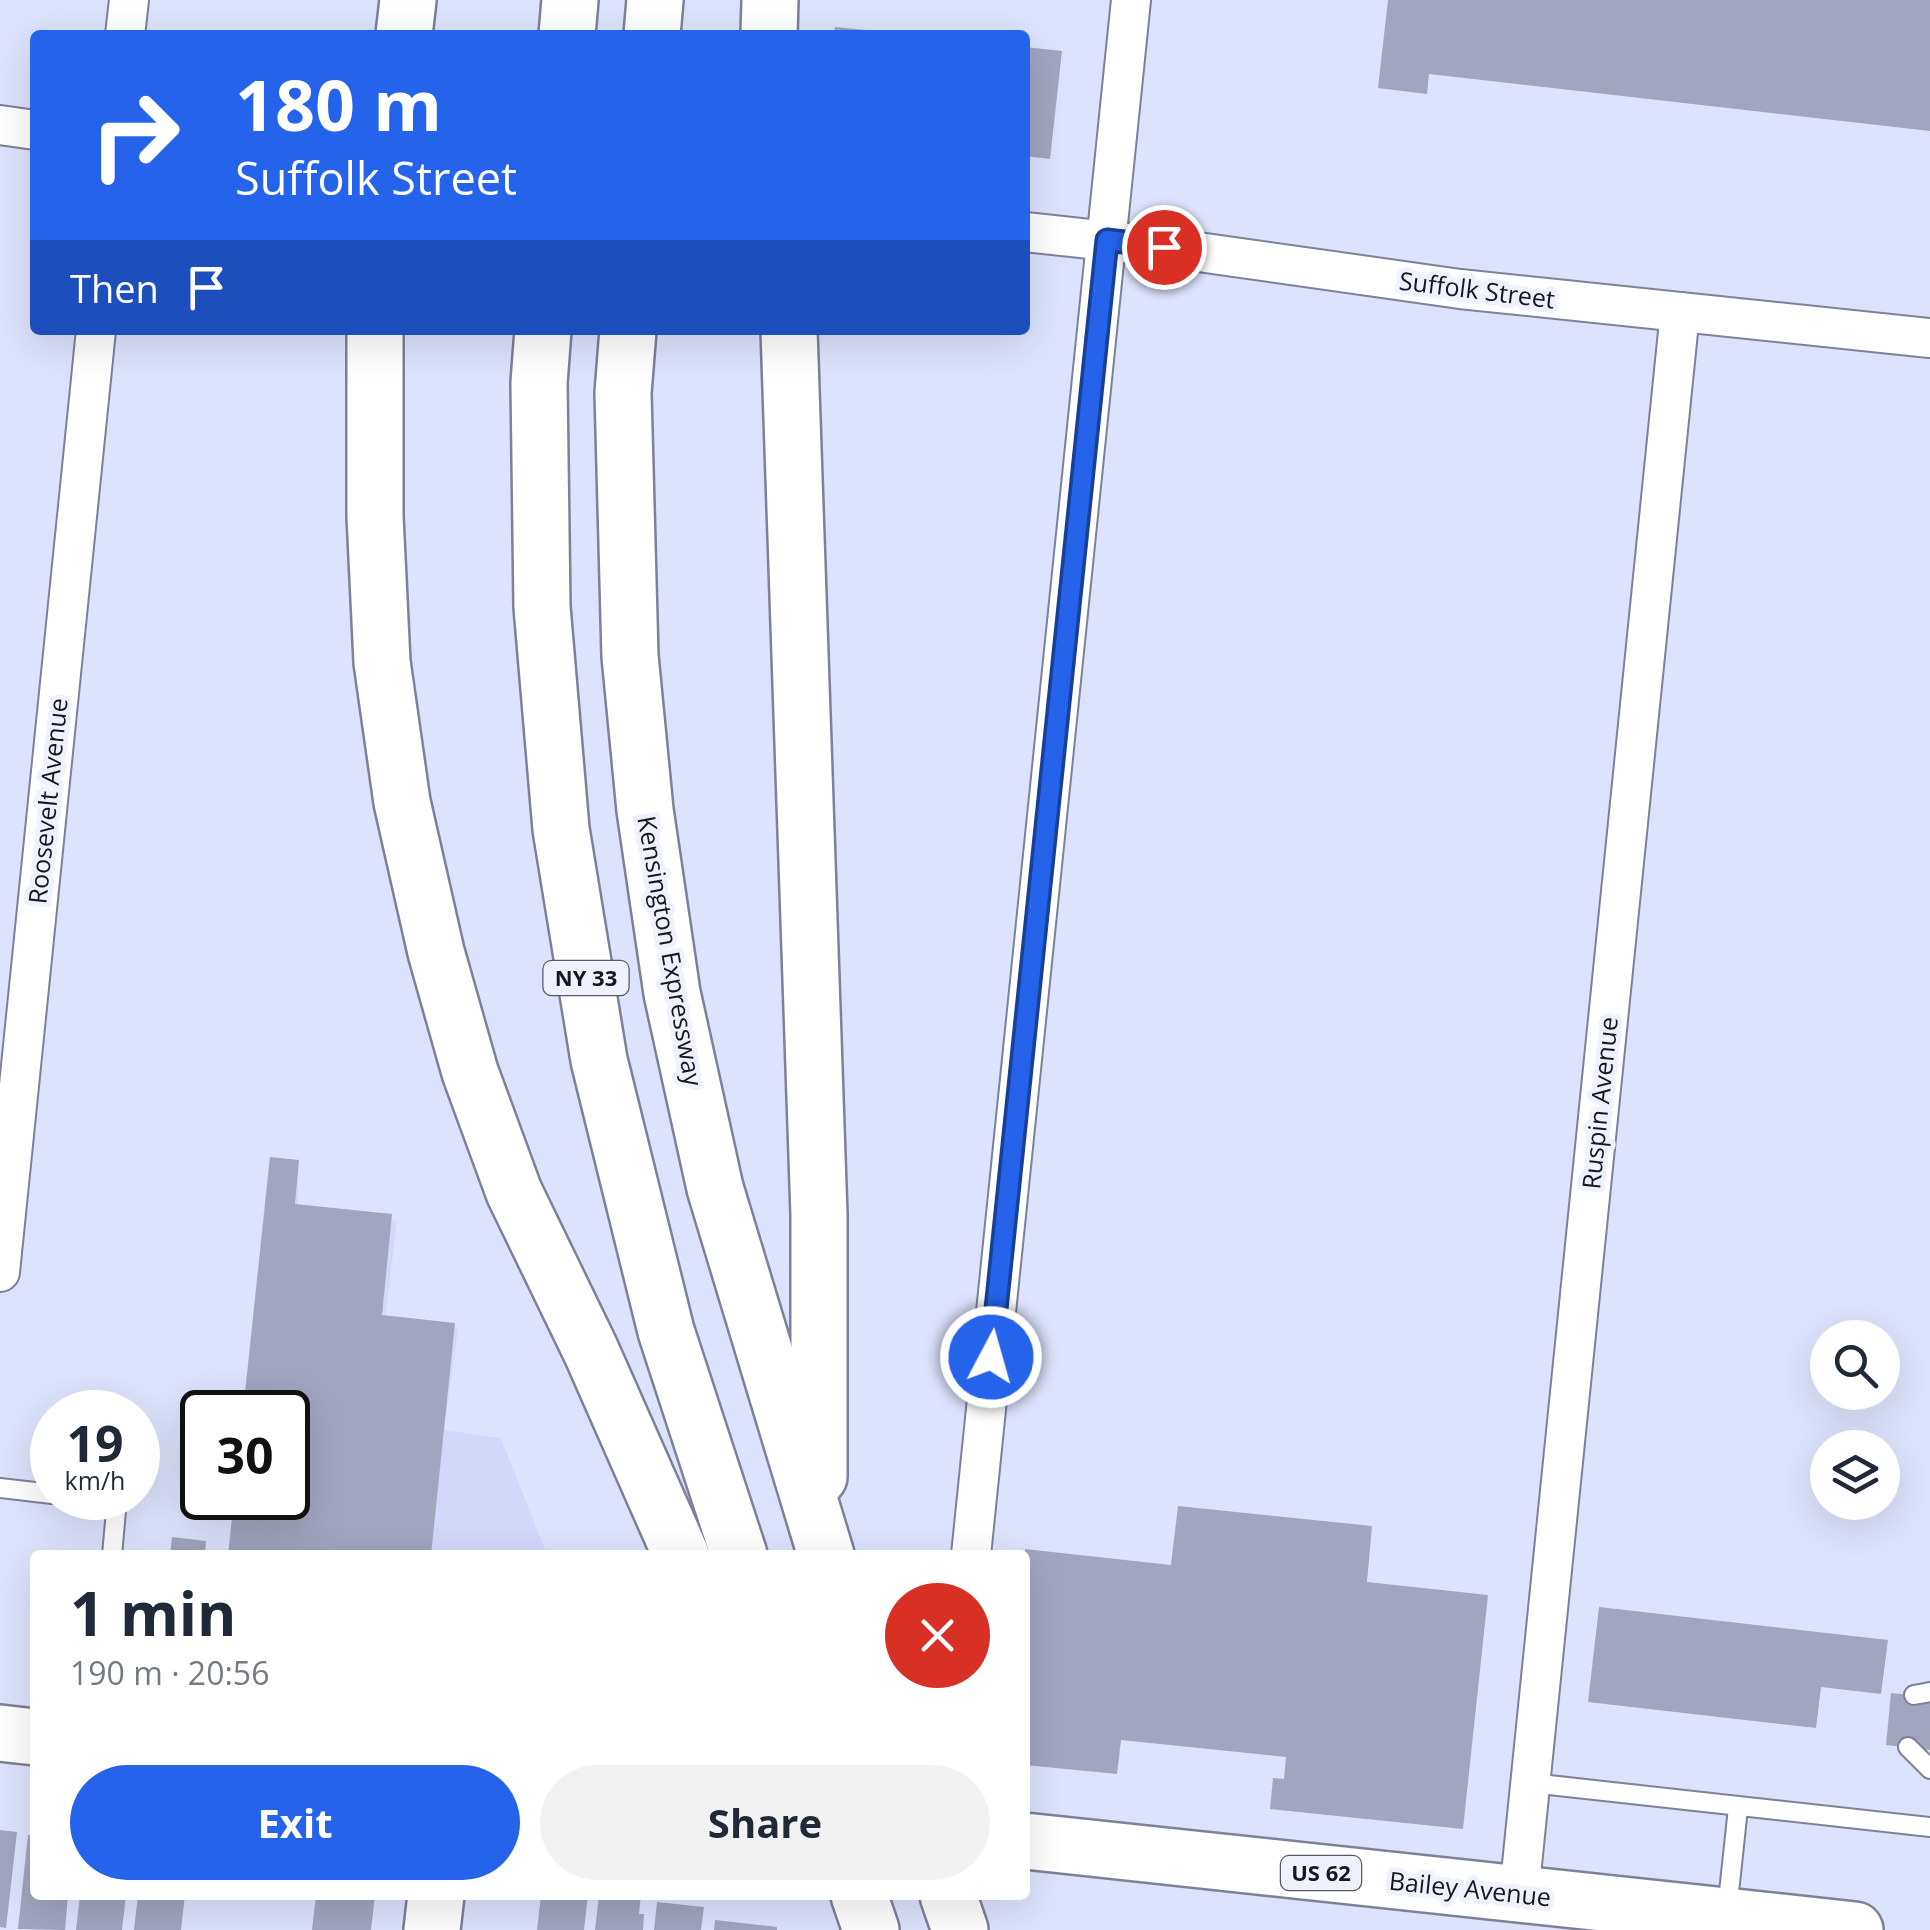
<!DOCTYPE html>
<meta charset="utf-8">
<style>
body{margin:0;font-family:"Open Sans",sans-serif;background:#f2f2f3;color:#1f2937;height:100vh;display:flex;flex-direction:column;font-size:38px;white-space:nowrap}
*{box-sizing:border-box;margin:0}
p{font-size:32px;color:#747a83}
.icon{flex:none;width:55px;height:55px;fill:none;stroke:currentColor;stroke-width:2;stroke-linecap:round;stroke-linejoin:round}
.map{position:relative;flex:1;overflow:hidden}
.side{position:absolute;left:30px;top:1550px;width:1000px;height:350px;display:flex;flex-direction:column;background:#fff;border-radius:10px;box-shadow:0 10px 40px #0002}
.side>*{flex:none}
.guide{position:absolute;left:30px;top:30px;width:1000px;height:305px;border-radius:10px;box-shadow:0 10px 40px #0002;background:#2563eb;color:#fff;overflow:hidden}
.controls{position:absolute;left:1810px;top:1320px;display:grid;gap:20px}
.controls a{display:grid;place-items:center;width:90px;height:90px;border-radius:50%;background:#fff;box-shadow:0 10px 40px #0002;font-size:50px}
.speed{position:absolute;left:30px;top:1390px;display:flex;gap:20px;font-size:50px;font-weight:700;text-align:center}
.speed>*{display:grid;place-content:center;width:130px;height:130px;border-radius:50%;background:#fff;box-shadow:0 10px 40px #0002;line-height:1}
.speed small{font-size:25px;font-weight:400}
.speed .limit{border:5px solid #111;border-radius:15px;background:#fff;color:#111}
.pin{position:absolute;display:grid;place-items:center;width:85px;height:85px;color:#fff;margin:-42px;border:5px solid #fff;border-radius:50%;box-shadow:0 2px 10px #0007}
.me{position:absolute;width:110px;margin:-55px;rotate:6deg;stroke-linejoin:round;filter:drop-shadow(0 0 8px #0008)}
.turn{display:flex;align-items:center;gap:35px;height:210px;padding:0 40px;font-size:45px}
.turn .icon{width:130px;height:130px;stroke-width:2.5}
.turn b{display:block;font-size:70px;line-height:85px}
.then{display:flex;align-items:center;height:95px;padding:0 40px;background:#0003;gap:20px;font-size:38px}
.round{display:grid;place-items:center;flex:none;width:105px;height:105px;border-radius:52px;background:#f2f2f3}
.summary{display:flex;align-items:center;justify-content:space-between;height:170px;padding:0 40px}
h1{font-size:60px;font-weight:700;line-height:75px}
.button{display:flex;gap:20px;margin-top:auto;padding:20px 40px}
.button a{flex:1;height:115px;border-radius:60px;background:#2563eb;color:#fff;font-size:40px;font-weight:700;line-height:115px;text-align:center}
.button a+a{background:#f2f2f3;color:#1f2937}
.map>svg:first-child{display:block}
</style>
<div class="map">
<svg width="1930" height="1930" viewBox="0 0 1930 1930">
<rect width="100%" height="100%" fill="#dee3fd"/>
<!-- built -->
<path fill="#d3d8fa" d="M 269,1161 L 298,1164 L 298,1207 L 397,1221 L 385,1319 L 458,1329 L 444,1430 L 501,1438 L 547,1555 L 229,1555 L 235,1498 L 288,1498 L 288,1412 L 243,1412 Z"/>
<!-- building -->
<g fill="#a1a5be">
<path d="M 1388,0 L 1930,0 L 1930,131 L 1429,74 L 1427,94 L 1378,88 Z"/>
<path d="M 835,27 L 887,32 L 887,35 L 834,35 Z"/>
<path d="M 1025,47 L 1062,51 L 1050,159 L 1025,156 Z"/>
<path d="M 270,1157 L 299,1160 L 295,1204 L 392,1214 L 382,1315 L 455,1323 L 431,1555 L 228,1555 L 234,1498 L 288,1498 L 288,1412 L 243,1412 Z"/>
<path d="M 1178,1506 L 1372,1526 L 1367,1582 L 1488,1595 L 1463,1829 L 1270,1809 L 1273,1778 L 1284,1779 L 1286,1757 L 1121,1740 L 1117,1774 L 1025,1765 L 1025,1549 L 1171,1565 Z"/>
<path d="M 172,1537 L 206,1541 L 205,1555 L 170,1555 Z"/>
<path d="M 1599,1607 L 1888,1640 L 1881,1694 L 1821,1687 L 1816,1728 L 1588,1702 Z"/>
<path d="M 1891,1693 L 1930,1697 L 1930,1750 L 1886,1745 Z"/>
<path d="M 0,1830 L 17,1832 L 6,1928 L 0,1927 Z"/>
<path d="M 28,1835 L 35,1835 L 35,1895 L 68,1895 L 65,1930 L 18,1929 Z"/>
<path d="M 80,1895 L 126,1895 L 122,1930 L 76,1930 Z"/>
<path d="M 138,1895 L 185,1895 L 181,1930 L 134,1930 Z"/>
<path d="M 316,1895 L 375,1895 L 371,1930 L 312,1930 Z"/>
<path d="M 541,1895 L 588,1895 L 584,1930 L 537,1930 Z"/>
<path d="M 599,1895 L 641,1895 L 639,1914 L 644,1914 L 643,1930 L 595,1930 Z"/>
<path d="M 657,1902 L 704,1907 L 701,1930 L 654,1930 Z"/>
<path d="M 715,1920 L 777,1927 L 777,1930 L 714,1930 Z"/>
</g>
<g fill="none" stroke-linecap="round" stroke-linejoin="round">
<!-- service casing -->
<g stroke="#7d8199" stroke-width="22">
<g id="service">
<path d="M 0,1488 L 52,1494"/>
<path d="M 90,1498 L 117,1500 L 112,1555"/>
<path d="M 1914,1695 L 1930,1692"/>
<path d="M 1908,1747 L 1930,1769"/>
<path d="M 1531,1783 L 1930,1827"/>
<path d="M 1727,1911 L 1738,1808"/>
</g>
</g>
<!-- minor casing -->
<g stroke="#7d8199" stroke-width="42">
<g id="minor">
<path d="M 125,35 L 129,0"/>
<path d="M 0,125 L 35,130"/>
<path d="M 1025,232 L 1163,247 L 1460,289 L 1930,338"/>
<path d="M 0,1272 L 96,330"/>
<path d="M 971,1555 L 1131,0"/>
<path d="M 1519,1894 L 1680,312"/>
</g>
</g>
<!-- primary casing -->
<g stroke="#7d8199" stroke-width="60">
<g id="primary">
<path d="M 0,1733 L 35,1737"/>
<path d="M 1025,1841 L 1855,1930"/>
<path d="M 432,1930 L 436,1895"/>
</g>
</g>
<!-- motorway casing -->
<g stroke="#7d8199" stroke-width="60">
<g id="motorway">
<path d="M 404,35 L 408,0"/>
<path d="M 567,35 L 570,0"/>
<path d="M 652,35 L 655,0"/>
<path d="M 769,35 L 770,0"/>
<path d="M 375,330 L 375,516 L 382,662 L 402,802 L 436,952 L 470,1072 L 514,1192 L 591,1351 L 681,1555"/>
<path d="M 543,330 L 539,383 L 542,607 L 561,829 L 599,1060 L 666,1331 L 739,1555"/>
<path d="M 628,330 L 623,393 L 630,656 L 645,810 L 672,993 L 715,1188 L 826,1555"/>
<path d="M 789,330 L 819,1215 L 819,1477"/>
<path d="M 859,1895 L 871,1930"/>
<path d="M 948,1895 L 960,1930"/>
</g>
</g>
<!-- service -->
<use href="#service" stroke="#fff" stroke-width="18"/>
<!-- minor -->
<use href="#minor" stroke="#fff" stroke-width="38"/>
<!-- primary -->
<use href="#primary" stroke="#fff" stroke-width="55"/>
<!-- motorway -->
<use href="#motorway" stroke="#fff" stroke-width="55"/>
</g>
<g fill="none" stroke-linecap="round" stroke-linejoin="round">
<!-- route casing -->
<g stroke="#184099" stroke-width="25">
<path id="route" d="M 991,1357 L 1107,240 L 1164,247"/>
</g>
<!-- route -->
<use href="#route" stroke="#2563eb" stroke-width="18"/>
</g>
<g text-anchor="middle" stroke-width="10" stroke-linejoin="round" paint-order="stroke">
<!-- shield labels -->
<g fill="#eff1fc" stroke="#575963" stroke-width="2.5">
<rect x="543.5" y="961" width="85" height="34" rx="8"/>
<rect x="1281" y="1856" width="80" height="34" rx="8"/>
</g>
<g font-size="22" font-weight="bold" fill="#161821">
<text x="586" y="986">NY 33</text>
<text x="1321" y="1881">US 62</text>
</g>
<!-- street labels -->
<g font-size="25" fill="#161821" stroke="#eff1fc">
<text transform="translate(1477 290) rotate(7)" y="9">Suffolk Street</text>
<text transform="translate(48 801) rotate(-84)" y="9">Roosevelt Avenue</text>
<text transform="translate(670 951) rotate(80)" y="9">Kensington Expressway</text>
<text transform="translate(1600 1103) rotate(-84)" y="9">Ruspin Avenue</text>
<text transform="translate(1470 1889) rotate(6)" y="9">Bailey Avenue</text>
</g>
</g>
</svg>
<div class="controls">
<a><svg class="icon" aria-label="search" viewBox="0 0 24 24"><circle cx="10" cy="10" r="6"/><path d="M15 15l6 6"/></svg></a>
<a><svg class="icon" aria-label="layers" viewBox="0 0 24 24"><path d="M12 4l9 5-9 5-9-5zM3 14l9 5 9-5"/></svg></a>
</div>
<div class="speed"><div>19<small>km/h</small></div><div class="limit">30</div></div>
<div class="pin" style="left:1164px;top:247px;background:#d93025"><svg class="icon" aria-label="arrive" viewBox="0 0 24 24"><path d="M6 21V4h12l-3 4 3 4H6"/></svg></div>
<svg class="me" style="left:991px;top:1357px" viewBox="-20 -20 40 40"><circle r="17" fill="#2563eb" stroke="#fff" stroke-width="3"/><path d="M0-11L8 9 0 5-8 9z" fill="#fff"/></svg>
<div class="guide">
<div class="turn"><svg class="icon" aria-label="right" viewBox="0 0 24 24"><path d="M7 20v-9h11M14 6l5 5-5 5"/></svg><div><b>180 m</b>Suffolk Street</div></div>
<div class="then">Then<svg class="icon" aria-label="arrive" viewBox="0 0 24 24"><path d="M6 21V4h12l-3 4 3 4H6"/></svg></div>
</div>
<section class="side">
<div class="summary"><div><h1>1 min</h1><p>190 m · 20:56</p></div><a class="round" style="background:#d93025;color:#fff"><svg class="icon" aria-label="close" viewBox="0 0 24 24"><path d="M6 6l12 12M18 6L6 18"/></svg></a></div>
<div class="button"><a>Exit</a><a>Share</a></div>
</section>
</div>
